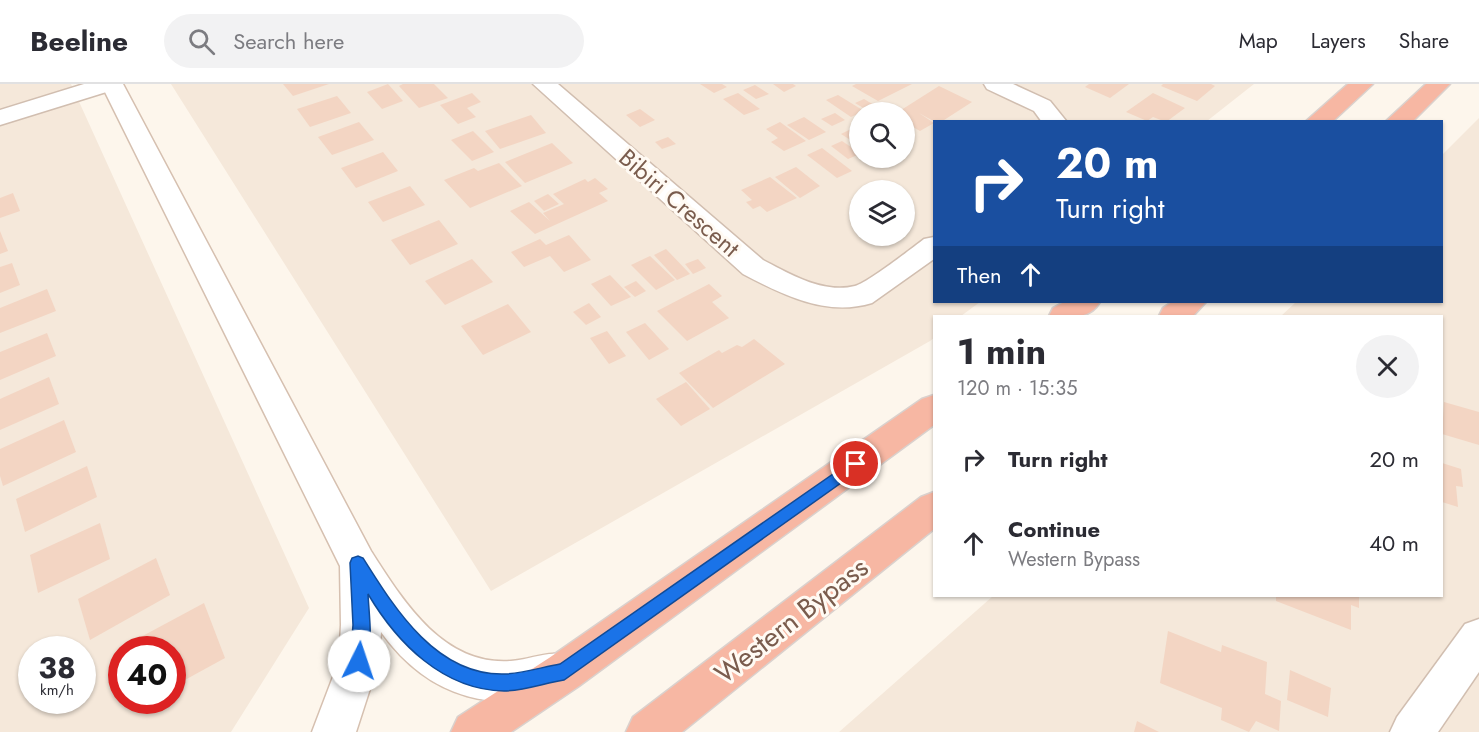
<!DOCTYPE html>
<meta charset="utf-8">
<style>
body{margin:0;font-family:Jost,sans-serif;background:#f2f2f3;color:#2b2b33;height:100vh;display:flex;flex-direction:column;font-size:22px;white-space:nowrap}
*{box-sizing:border-box;margin:0}
p{font-size:20px;color:#7c7c81}
.icon{flex:none;width:33px;height:33px;fill:none;stroke:currentColor;stroke-width:2;stroke-linecap:round;stroke-linejoin:round}
.map{position:relative;flex:1;overflow:hidden}
.details{position:absolute;left:933px;top:231px;width:510px;height:282px;display:flex;flex-direction:column;background:#fff;border-radius:0px;box-shadow:0 2px 4px #0004}
.details>*{flex:none}
.guide{position:absolute;left:933px;top:36px;width:510px;height:183px;border-radius:0px;box-shadow:0 2px 4px #0004;background:#1a4fa0;color:#fff;overflow:hidden}
.controls{position:absolute;left:849px;top:18px;display:grid;gap:12px}
.controls a{display:grid;place-items:center;width:66px;height:66px;border-radius:50%;background:#fff;box-shadow:0 2px 4px #0004;font-size:30px}
.speed{position:absolute;left:18px;top:552px;display:flex;gap:12px;font-size:30px;font-weight:700;text-align:center}
.speed>*{display:grid;place-content:center;width:78px;height:78px;border-radius:50%;background:#fff;box-shadow:0 2px 4px #0004;line-height:1}
.speed small{font-size:15px;font-weight:400}
.speed .limit{border:9px solid #d22;background:#fff;color:#111}
.pin{position:absolute;display:grid;place-items:center;width:51px;height:51px;color:#fff;margin:-26px;border:3px solid #fff;border-radius:50%;box-shadow:0 2px 6px #0007}
.me{position:absolute;width:66px;margin:-33px;rotate:4deg;stroke-linejoin:round;filter:drop-shadow(0 0 4px #0008)}
.turn{display:flex;align-items:center;gap:21px;height:126px;padding:0 24px;font-size:27px}
.turn .icon{width:78px;height:78px;stroke-width:2.5}
.turn b{display:block;font-size:42px;line-height:51px}
.then{display:flex;align-items:center;height:57px;padding:0 24px;background:#0003;gap:12px;font-size:22px}
.round{display:grid;place-items:center;flex:none;width:63px;height:63px;border-radius:32px;background:#f2f2f3}
.summary{display:flex;align-items:center;justify-content:space-between;height:102px;padding:0 24px}
h1{font-size:36px;font-weight:700;line-height:45px}
ul{padding:0;list-style:none}
li{display:flex;align-items:center;gap:18px;height:84px;padding:0 24px}
li div{flex:1}
li b{display:block;font-size:22px}
li em{font-style:normal}
header{display:flex;align-items:center;gap:36px;box-sizing:border-box;height:84px;padding:0 30px;background:#fff;border-bottom:2px solid #e1e1e2}
header strong{font-size:28px}
nav{display:flex;gap:33px;margin-inline-start:auto;font-size:21px}
.search{width:420px;height:54px;background:#f2f2f3;display:flex;align-items:center;gap:15px;box-sizing:border-box;padding:0 21px;border-radius:33px;color:#7c7c81;font-size:22px}
.map>svg:first-child{display:block}
</style>
<header>
<strong>Beeline</strong>
<div class="search"><svg class="icon" aria-label="search" viewBox="0 0 24 24"><circle cx="10" cy="10" r="6"/><path d="M15 15l6 6"/></svg>Search here</div>
<nav><a>Map</a><a>Layers</a><a>Share</a></nav>
</header>
<div class="map">
<svg width="1479" height="648" viewBox="0 0 1479 648">
<rect width="100%" height="100%" fill="#fdf6ec"/>
<!-- residential -->
<g fill="#f5e8da" fill-rule="evenodd">
<path d="M 0,0 L 71,0 L 309,524 L 231,648 L 0,648 ZM 32,566 L 82,566 L 82,616 L 32,616 ZM 122,566 L 172,566 L 172,616 L 122,616 Z"/>
<path d="M 171,0 L 1254,0 L 1207,37 L 934,38 L 934,218 L 980,218 L 961,232 L 934,232 L 934,254 L 930,257 L 491,507 ZM 860,28 L 904,28 L 904,74 L 860,74 ZM 860,106 L 904,106 L 904,152 L 860,152 Z"/>
<path d="M 1479,34 L 1479,648 L 839,648 L 993,512 L 1442,512 L 1442,232 L 1281,232 L 1296,218 L 1442,218 L 1442,71 Z"/>
</g>
<!-- building -->
<g fill="#f3d5c3">
<path d="M 283,0 L 329,0 L 293,12 Z"/>
<path d="M 388,0 L 403,17 L 382,25 L 367,8 Z"/>
<path d="M 403,0 L 434,0 L 448,14 L 419,24 L 399,2 Z"/>
<path d="M 700,0 L 722,0 L 727,3 L 714,9 Z"/>
<path d="M 773,0 L 793,0 L 796,2 L 784,8 Z"/>
<path d="M 856,0 L 912,0 L 878,17 L 852,2 Z"/>
<path d="M 1089,0 L 1129,0 L 1110,14 L 1085,3 Z"/>
<path d="M 1163,0 L 1211,0 L 1215,2 L 1197,17 L 1161,2 Z"/>
<path d="M 755,1 L 769,10 L 756,15 L 743,6 Z"/>
<path d="M 939,2 L 972,18 L 941,38 L 935,38 L 919,29 L 934,39 L 920,47 L 904,38 L 904,28 L 898,28 Z"/>
<path d="M 472,9 L 481,18 L 467,24 L 476,33 L 458,40 L 440,21 Z"/>
<path d="M 738,9 L 760,25 L 744,31 L 723,15 Z"/>
<path d="M 1153,9 L 1185,24 L 1166,38 L 1153,33 L 1147,37 L 1126,28 Z"/>
<path d="M 838,11 L 864,27 L 851,33 L 826,16 Z"/>
<path d="M 337,12 L 351,29 L 310,43 L 297,25 Z"/>
<path d="M 864,15 L 874,21 L 865,25 L 855,19 Z"/>
<path d="M 640,25 L 655,36 L 640,43 L 626,31 Z"/>
<path d="M 835,29 L 845,36 L 832,42 L 821,35 Z"/>
<path d="M 531,31 L 546,49 L 500,65 L 485,47 Z"/>
<path d="M 804,33 L 826,48 L 809,56 L 787,41 Z"/>
<path d="M 359,38 L 374,56 L 332,71 L 318,53 Z"/>
<path d="M 780,38 L 806,57 L 784,67 L 771,58 L 778,54 L 766,45 Z"/>
<path d="M 853,44 L 860,48 L 860,62 L 841,50 Z"/>
<path d="M 473,47 L 494,68 L 472,77 L 451,56 Z"/>
<path d="M 668,53 L 676,60 L 662,65 L 655,58 Z"/>
<path d="M 842,57 L 860,69 L 860,70 L 848,75 L 831,62 Z"/>
<path d="M 552,59 L 573,79 L 525,99 L 505,78 Z"/>
<path d="M 822,64 L 852,87 L 837,94 L 807,71 Z"/>
<path d="M 383,68 L 398,87 L 356,104 L 341,84 Z"/>
<path d="M 499,79 L 522,102 L 470,124 L 444,96 L 474,84 L 478,87 Z"/>
<path d="M 796,83 L 820,102 L 800,114 L 775,93 Z"/>
<path d="M 770,93 L 797,114 L 767,128 L 760,122 L 753,125 L 746,118 L 752,116 L 741,106 Z"/>
<path d="M 595,94 L 608,105 L 599,109 L 608,117 L 535,150 L 510,127 L 529,118 L 550,137 L 543,129 L 564,120 L 553,110 L 585,95 L 588,98 Z"/>
<path d="M 410,102 L 425,121 L 383,138 L 368,118 Z"/>
<path d="M 13,109 L 20,127 L 0,134 L 0,114 Z"/>
<path d="M 548,110 L 559,120 L 544,127 L 534,117 Z"/>
<path d="M 439,136 L 458,160 L 410,181 L 391,156 Z"/>
<path d="M 0,147 L 8,167 L 0,170 Z"/>
<path d="M 569,151 L 591,176 L 564,188 L 550,172 L 524,183 L 511,168 L 540,155 L 546,161 Z"/>
<path d="M 666,165 L 690,190 L 677,196 L 654,171 Z"/>
<path d="M 650,172 L 675,196 L 656,206 L 631,181 Z"/>
<path d="M 472,175 L 493,198 L 445,221 L 425,197 Z"/>
<path d="M 698,175 L 706,184 L 693,190 L 685,180 Z"/>
<path d="M 12,179 L 20,201 L 0,209 L 0,183 Z"/>
<path d="M 610,191 L 631,213 L 611,222 L 591,200 Z"/>
<path d="M 636,197 L 646,207 L 635,213 L 624,203 Z"/>
<path d="M 709,200 L 722,212 L 712,218 L 729,234 L 687,257 L 657,227 Z"/>
<path d="M 47,205 L 56,227 L 0,249 L 0,224 Z"/>
<path d="M 589,219 L 601,233 L 586,241 L 573,228 Z"/>
<path d="M 508,220 L 531,248 L 483,271 L 461,242 Z"/>
<path d="M 645,239 L 669,265 L 649,276 L 626,248 Z"/>
<path d="M 607,247 L 626,272 L 609,280 L 590,254 Z"/>
<path d="M 47,249 L 56,272 L 0,296 L 0,268 Z"/>
<path d="M 754,255 L 785,280 L 713,324 L 679,289 L 719,266 L 722,269 L 737,261 L 742,263 Z"/>
<path d="M 49,293 L 59,320 L 0,346 L 0,315 Z"/>
<path d="M 686,298 L 710,325 L 681,342 L 656,315 Z"/>
<path d="M 1444,318 L 1479,328 L 1479,361 L 1442,350 Z"/>
<path d="M 64,336 L 76,368 L 3,402 L 0,392 L 0,365 Z"/>
<path d="M 1442,379 L 1461,385 L 1463,403 L 1456,402 L 1458,423 L 1442,418 Z"/>
<path d="M 87,382 L 97,413 L 25,448 L 16,415 Z"/>
<path d="M 100,439 L 110,475 L 38,509 L 30,471 Z"/>
<path d="M 156,474 L 170,511 L 90,556 L 78,515 Z"/>
<path d="M 1276,512 L 1359,512 L 1359,524 L 1351,521 L 1351,546 L 1276,517 Z"/>
<path d="M 204,519 L 225,574 L 172,603 L 172,566 L 125,566 L 124,562 Z"/>
<path d="M 1168,547 L 1221,568 L 1222,561 L 1267,578 L 1265,610 L 1281,617 L 1279,647 L 1256,637 L 1249,648 L 1221,636 L 1222,624 L 1160,599 Z"/>
<path d="M 1290,586 L 1331,604 L 1328,633 L 1287,616 Z"/>
<path d="M 1137,637 L 1159,648 L 1134,648 Z"/>
</g>
<g fill="none" stroke-linecap="round" stroke-linejoin="round">
<!-- street casing -->
<g stroke="#d1beb0" stroke-width="3">
<g id="street">
<path d="M 84,0 L 119,0 L 116,5 L 0,41 L 0,26 Z"/>
<path d="M 533,0 L 558,0 L 763,176 C 790,190 823,210 855,202 C 867,199 911,165 924,155 L 934,153 L 934,175 L 872,219 C 826,233 783,211 743,190 Z"/>
<path d="M 984,0 L 1013,0 L 1050,17 L 1067,38 L 1042,38 L 1034,27 L 987,5 Z"/>
<path d="M 1479,535 L 1479,588 L 1438,648 L 1390,648 L 1397,633 L 1465,540 Z"/>
</g>
</g>
<!-- secondary casing -->
<g stroke="#d6c0b0" stroke-width="3">
<path id="secondary" d="M 101,0 L 123,0 L 371,467 C 403,517 443,582 511,577 C 536,575 550,564 574,574 L 580,588 L 574,602 C 498,634 429,615 381,548 L 379,577 L 356,648 L 312,648 L 339,577 L 341,541 L 340,482 Z"/>
</g>
<!-- highway casing -->
<g stroke="#dad1cd" stroke-width="3">
<g id="highway">
<path d="M 1348,0 L 1373,0 L 1332,38 L 1305,38 Z"/>
<path d="M 1426,0 L 1450,0 L 1412,38 L 1385,38 Z"/>
<path d="M 1064,218 L 1100,218 C 1089,237 1069,232 1049,232 L 1053,224 Z"/>
<path d="M 1172,218 L 1206,218 L 1193,232 L 1159,232 L 1163,224 Z"/>
<path d="M 934,311 L 934,341 L 579,602 L 511,648 L 451,648 L 458,633 L 549,574 L 922,315 Z"/>
<path d="M 934,408 L 934,445 L 682,648 L 626,648 L 633,633 L 921,413 Z"/>
</g>
</g>
<!-- street -->
<use href="#street" fill="#fff" fill-rule="evenodd"/>
<!-- secondary -->
<use href="#secondary" fill="#fff" fill-rule="evenodd"/>
<!-- highway -->
<use href="#highway" fill="#f7b7a3" fill-rule="evenodd"/>
</g>
<!-- route -->
<path fill="#1a73e8" stroke="#114b97" stroke-width="1.5" d="M 856,374 L 862,376 L 864,380 L 862,384 L 564,596 C 545,599 523,607 504,607 C 443,606 397,559 368,510 C 369,532 374,562 365,583 L 359,585 L 353,583 L 350,577 L 353,541 L 350,479 L 352,474 L 358,472 L 363,474 C 395,525 437,593 506,590 C 524,589 543,583 560,580 Z"/>
<g text-anchor="middle" stroke-width="6" stroke-linejoin="round" paint-order="stroke">
<!-- street labels -->
<g font-size="24" fill="#7a5c4d" stroke="#fffaf3">
<text transform="translate(679 119) rotate(41)" y="8">Bibiri Crescent</text>
</g>
<!-- near-street labels -->
<g font-size="28" fill="#7a5c4d" stroke="#fffaf3">
<text transform="translate(791 536) rotate(-38)" y="10">Western Bypass</text>
</g>
</g>
</svg>
<div class="controls">
<a><svg class="icon" aria-label="search" viewBox="0 0 24 24"><circle cx="10" cy="10" r="6"/><path d="M15 15l6 6"/></svg></a>
<a><svg class="icon" aria-label="layers" viewBox="0 0 24 24"><path d="M12 4l9 5-9 5-9-5zM3 14l9 5 9-5"/></svg></a>
</div>
<div class="speed"><div>38<small>km/h</small></div><div class="limit">40</div></div>
<div class="pin" style="left:856px;top:380px;background:#d93025"><svg class="icon" aria-label="arrive" viewBox="0 0 24 24"><path d="M6 21V4h12l-3 4 3 4H6"/></svg></div>
<svg class="me" style="left:359px;top:577px" viewBox="-20 -20 40 40"><circle r="19" fill="#fff"/><path d="M0-13L10 11 0 6-10 11z" fill="#1a73e8"/></svg>
<div class="guide">
<div class="turn"><svg class="icon" aria-label="right" viewBox="0 0 24 24"><path d="M7 20v-9h11M14 6l5 5-5 5"/></svg><div><b>20 m</b>Turn right</div></div>
<div class="then">Then<svg class="icon" aria-label="ahead" viewBox="0 0 24 24"><path d="M12 20V5M6 11l6-6 6 6"/></svg></div>
</div>
<section class="details">
<div class="summary"><div><h1>1 min</h1><p>120 m · 15:35</p></div><a class="round"><svg class="icon" aria-label="close" viewBox="0 0 24 24"><path d="M6 6l12 12M18 6L6 18"/></svg></a></div>
<ul>
<li><svg class="icon" aria-label="right" viewBox="0 0 24 24"><path d="M7 20v-9h11M14 6l5 5-5 5"/></svg><div><b>Turn right</b></div><em>20 m</em></li>
<li><svg class="icon" aria-label="ahead" viewBox="0 0 24 24"><path d="M12 20V5M6 11l6-6 6 6"/></svg><div><b>Continue</b><p>Western Bypass</p></div><em>40 m</em></li>
</ul>
</section>
</div>
